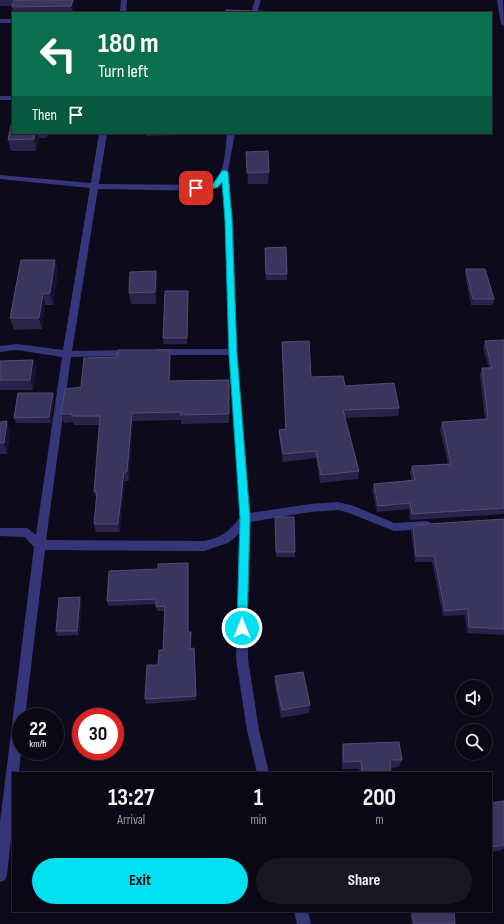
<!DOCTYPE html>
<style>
body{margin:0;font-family:"Sofia Sans Condensed",sans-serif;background:#181622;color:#f1f3f6;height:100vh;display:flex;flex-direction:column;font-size:15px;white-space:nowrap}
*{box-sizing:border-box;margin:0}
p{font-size:13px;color:#999aa0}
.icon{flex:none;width:22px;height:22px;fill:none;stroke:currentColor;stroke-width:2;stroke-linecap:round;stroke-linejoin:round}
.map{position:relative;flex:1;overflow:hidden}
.panel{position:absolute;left:12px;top:772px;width:480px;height:140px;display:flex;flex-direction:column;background:#0a0814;border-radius:0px;box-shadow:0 1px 3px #0004,0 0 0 1px #2a2934}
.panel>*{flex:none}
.top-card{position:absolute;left:12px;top:12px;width:480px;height:122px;border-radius:0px;box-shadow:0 1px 3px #0004,0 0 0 1px #2a2934;background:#0b6e4f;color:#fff;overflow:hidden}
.controls{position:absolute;left:456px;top:680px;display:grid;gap:8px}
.controls a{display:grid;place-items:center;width:36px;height:36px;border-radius:50%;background:#0a0814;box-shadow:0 1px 3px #0004,0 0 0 1px #2a2934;font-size:20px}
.speed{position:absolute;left:12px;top:708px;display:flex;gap:8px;font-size:20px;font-weight:700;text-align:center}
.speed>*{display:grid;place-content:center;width:52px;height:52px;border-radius:50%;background:#0a0814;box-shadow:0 1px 3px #0004,0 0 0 1px #2a2934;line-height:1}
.speed small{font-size:10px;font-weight:400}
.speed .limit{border:6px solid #d22;background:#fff;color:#111}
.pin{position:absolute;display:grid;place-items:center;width:34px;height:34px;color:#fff;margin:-17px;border-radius:8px;box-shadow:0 2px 6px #0006}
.me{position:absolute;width:44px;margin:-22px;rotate:0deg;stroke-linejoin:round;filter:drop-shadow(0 0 3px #0008)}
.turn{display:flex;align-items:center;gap:14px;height:84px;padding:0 20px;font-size:18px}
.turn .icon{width:52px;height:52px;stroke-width:2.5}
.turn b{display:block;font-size:28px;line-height:34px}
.then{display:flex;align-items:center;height:38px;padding:0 20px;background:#0003;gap:8px;font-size:15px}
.eta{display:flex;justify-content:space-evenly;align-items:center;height:68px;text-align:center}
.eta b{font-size:24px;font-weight:700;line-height:28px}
.primary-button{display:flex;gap:8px;margin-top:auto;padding:8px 20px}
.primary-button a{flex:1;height:46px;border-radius:24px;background:#00e0f0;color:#111;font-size:16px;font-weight:700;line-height:46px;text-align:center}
.primary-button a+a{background:#181622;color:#f1f3f6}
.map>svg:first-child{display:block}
</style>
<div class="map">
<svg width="504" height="924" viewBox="0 0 504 924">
<rect width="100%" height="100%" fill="#0d0b1b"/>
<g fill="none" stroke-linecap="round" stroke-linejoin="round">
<!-- minor -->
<g fill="#36357a" fill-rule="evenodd">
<path d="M 121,0 L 127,0 L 126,13 L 120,13 Z"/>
<path d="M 255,0 L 261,0 L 257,13 L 251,13 Z"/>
<path d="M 497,0 L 503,0 L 504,26 L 501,24 Z"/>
<rect x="0" y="19" width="13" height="4"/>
<rect x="0" y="96" width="13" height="4"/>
<path d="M 99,133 L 107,133 L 99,184 L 208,185 C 226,176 225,151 227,133 L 235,133 L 228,171 L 233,221 L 237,355 L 250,513 L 310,504 L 338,502 L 354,506 L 394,523 L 426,521 L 430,522 L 431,525 L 430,528 L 426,529 L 394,531 L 349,513 L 338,510 L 310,512 L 250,522 L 248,596 L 248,659 L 259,730 L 269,773 L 257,773 L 247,730 L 236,659 L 239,534 L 228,543 L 204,551 L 45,550 L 25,717 L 21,717 L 21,751 L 19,773 L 13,773 L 13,821 L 7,875 L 5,880 L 0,882 L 0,822 L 34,547 L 25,537 L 0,536 L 0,528 L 27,528 L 36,535 L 62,357 L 17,350 L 0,352 L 0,346 L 17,344 L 63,350 L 90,188 L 0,179 L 0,175 L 91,183 ZM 222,182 L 225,221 L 228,349 L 158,349 L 153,352 L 158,355 L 228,355 L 229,358 L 240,517 C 230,531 221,538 204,541 L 46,540 L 71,357 L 130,356 L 135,353 L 130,350 L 72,351 L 98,189 L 209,191 L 218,186 Z"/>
<path d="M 294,911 L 308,911 L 311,924 L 297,924 Z"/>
</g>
</g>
<!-- wall -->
<g fill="#29234a">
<path d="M 0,0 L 75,0 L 72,12 L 13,13 L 12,6 L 0,6 Z"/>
<path d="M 13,133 L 48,133 L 47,138 L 39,138 L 36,151 L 11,151 L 8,140 Z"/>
<path d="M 146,133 L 179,133 L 179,135 L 146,136 Z"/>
<path d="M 246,152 L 269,172 L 268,184 L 248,184 Z"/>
<path d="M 265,248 L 287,274 L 287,280 L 266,280 Z"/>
<path d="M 55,260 L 58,271 L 53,305 L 45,305 L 42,329 L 14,330 L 10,318 Z"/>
<path d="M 466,269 L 494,299 L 492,305 L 471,305 L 465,275 Z"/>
<path d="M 156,271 L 157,283 L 156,304 L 131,304 L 129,293 Z"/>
<path d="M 188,297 L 187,344 L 163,344 L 163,338 Z"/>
<path d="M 504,340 L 504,514 L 410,520 L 409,509 L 377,512 L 372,490 L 374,484 L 412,481 L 410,472 L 412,466 L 448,464 L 440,429 L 442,422 L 485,420 L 480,375 L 482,368 L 489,368 L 483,348 L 485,341 Z"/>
<path d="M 282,342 L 311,377 L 345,386 L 399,408 L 398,416 L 345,418 L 359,471 L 358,479 L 320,483 L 316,458 L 283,462 L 279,437 L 279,430 L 285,429 L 282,350 Z"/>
<path d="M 170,350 L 171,359 L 170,381 L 229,380 L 229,423 L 181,424 L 181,420 L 133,421 L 129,481 L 125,481 L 120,532 L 96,532 L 94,524 L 97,500 L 94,492 L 100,425 L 74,425 L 73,422 L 64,423 L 61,414 L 81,387 L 117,357 Z"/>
<path d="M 33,360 L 36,370 L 33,390 L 0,390 L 0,361 Z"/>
<path d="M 53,393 L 54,398 L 51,423 L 16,423 L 14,418 Z"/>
<path d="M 0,422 L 10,432 L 7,454 L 0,454 Z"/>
<path d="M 275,517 L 295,552 L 295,557 L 276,557 Z"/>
<path d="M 504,519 L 504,635 L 467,633 L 465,615 L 443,616 L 432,562 L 415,562 L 411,531 L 413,525 Z"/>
<path d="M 188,563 L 188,632 L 191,636 L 191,649 L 195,653 L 196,700 L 146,704 L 145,699 L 158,665 L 163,650 L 165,611 L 157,611 L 156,604 L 108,606 L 107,601 L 158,569 Z"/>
<path d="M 82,602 L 79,635 L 57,636 L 56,631 Z"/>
<path d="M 275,676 L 310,705 L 309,713 L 281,718 L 275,685 Z"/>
<path d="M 343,744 L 402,760 L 399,767 L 391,768 L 391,773 L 360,773 L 359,769 L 342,769 L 342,751 Z"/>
<path d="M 504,801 L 504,848 L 502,850 L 491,852 L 491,803 Z"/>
<path d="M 410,911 L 454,911 L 455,924 L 412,924 Z"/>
</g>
<!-- shaded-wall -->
<g fill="#17122f">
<path d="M 73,0 L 75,0 L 72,12 L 71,6 Z"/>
<path d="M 35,133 L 37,133 L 39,138 L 36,151 L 34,139 Z"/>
<path d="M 46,133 L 48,133 L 47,138 Z"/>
<path d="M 55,260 L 58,271 L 53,305 L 50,293 Z"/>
<path d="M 156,271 L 157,283 L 156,304 L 155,292 Z"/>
<path d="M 43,294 L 45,305 L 42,329 L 39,318 Z"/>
<path d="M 170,350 L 171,359 L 170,390 L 169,381 Z"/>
<path d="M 33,360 L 36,370 L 33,390 L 30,380 Z"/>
<path d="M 53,393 L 54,398 L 51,423 L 49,417 Z"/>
<path d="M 132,413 L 133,421 L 129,481 L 127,472 Z"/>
<path d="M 7,421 L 10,432 L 7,454 L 4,443 Z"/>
<path d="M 124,472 L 125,481 L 120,532 L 118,524 Z"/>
<path d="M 80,597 L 82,602 L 79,635 L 77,631 Z"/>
<path d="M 191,632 L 191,653 L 190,649 Z"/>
</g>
<!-- building -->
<g fill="#3a355d" stroke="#514b76">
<path d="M 14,0 L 73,0 L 71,6 L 12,7 Z"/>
<path d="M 226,10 L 282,12 L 282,13 L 225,13 Z"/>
<path d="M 13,116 L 13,133 L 35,133 L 34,139 L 8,140 Z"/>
<path d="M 268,151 L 269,172 L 247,173 L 246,152 Z"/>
<path d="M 286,247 L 287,274 L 266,274 L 265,248 Z"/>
<path d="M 21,260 L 55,260 L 50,293 L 43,294 L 39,318 L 10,318 Z"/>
<path d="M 466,269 L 485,269 L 494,299 L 473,299 Z"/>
<path d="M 156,271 L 155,292 L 129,293 L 130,272 Z"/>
<path d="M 165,291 L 188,291 L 187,338 L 163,338 Z"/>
<path d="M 504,340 L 504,508 L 412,514 L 410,503 L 378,506 L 374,484 L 415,480 L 412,466 L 451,464 L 442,422 L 488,419 L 482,368 L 492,368 L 485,341 Z"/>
<path d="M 309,341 L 311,377 L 343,376 L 345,386 L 394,383 L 399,408 L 343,410 L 359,471 L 321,475 L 316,451 L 283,454 L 279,430 L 286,429 L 282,342 Z"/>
<path d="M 118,350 L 170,350 L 169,381 L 229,380 L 229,414 L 180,415 L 181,412 L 132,413 L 127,472 L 124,472 L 118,524 L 94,524 L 97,492 L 94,492 L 100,416 L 72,416 L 72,414 L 61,414 L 65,389 L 81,387 L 84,358 L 117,357 Z"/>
<path d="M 33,360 L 30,380 L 0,380 L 0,361 Z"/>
<path d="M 18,393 L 53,393 L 49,417 L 14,418 Z"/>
<path d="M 7,421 L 4,443 L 0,443 L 0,422 Z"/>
<path d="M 275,517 L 294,517 L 295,552 L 276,552 Z"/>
<path d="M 504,519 L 504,629 L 469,627 L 468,609 L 445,611 L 434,556 L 416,556 L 413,525 Z"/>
<path d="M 188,563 L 188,632 L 191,632 L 190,649 L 194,648 L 196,696 L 145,699 L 147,665 L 158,665 L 159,650 L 163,650 L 165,606 L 156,607 L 156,599 L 107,601 L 109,571 L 158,569 L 158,564 Z"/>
<path d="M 80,597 L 77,631 L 56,631 L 59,598 Z"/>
<path d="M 303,672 L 310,705 L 282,710 L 275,676 Z"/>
<path d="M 399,742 L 402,760 L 390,760 L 391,772 L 362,773 L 361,761 L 344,762 L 343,744 Z"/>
<path d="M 504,801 L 504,845 L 491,847 L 491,803 Z"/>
<path d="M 412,911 L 454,911 L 455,924 L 414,924 Z"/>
</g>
<!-- route -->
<path fill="#00e0f0" stroke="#00929c" d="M 225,170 L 228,172 L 232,221 L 237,354 L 250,518 L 247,628 L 246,631 L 242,632 L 239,631 L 237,628 L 240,518 L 229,354 L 225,221 L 222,182 L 218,187 L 216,188 L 196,190 L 192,188 L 196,186 L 213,184 L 222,171 Z"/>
</svg>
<div class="controls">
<a><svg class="icon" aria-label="sound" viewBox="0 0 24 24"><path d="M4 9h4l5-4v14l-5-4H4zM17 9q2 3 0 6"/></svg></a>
<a><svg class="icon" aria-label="search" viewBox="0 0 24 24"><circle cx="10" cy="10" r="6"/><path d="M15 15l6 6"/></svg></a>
</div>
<div class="speed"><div>22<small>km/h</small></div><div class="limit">30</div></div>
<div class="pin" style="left:196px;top:188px;background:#d93025"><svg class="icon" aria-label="arrive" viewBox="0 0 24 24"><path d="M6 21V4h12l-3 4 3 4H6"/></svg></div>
<svg class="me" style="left:242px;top:628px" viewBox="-20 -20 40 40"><circle r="17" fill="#00e0f0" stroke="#fff" stroke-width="3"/><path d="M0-11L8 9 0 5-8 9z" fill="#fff"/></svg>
<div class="top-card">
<div class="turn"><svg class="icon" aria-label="left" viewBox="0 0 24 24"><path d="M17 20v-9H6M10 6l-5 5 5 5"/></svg><div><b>180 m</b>Turn left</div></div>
<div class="then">Then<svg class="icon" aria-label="arrive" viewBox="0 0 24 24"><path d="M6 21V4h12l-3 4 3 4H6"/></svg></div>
</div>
<section class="panel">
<div class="eta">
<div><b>13:27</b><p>Arrival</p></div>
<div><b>1</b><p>min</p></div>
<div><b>200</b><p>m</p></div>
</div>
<div class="primary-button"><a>Exit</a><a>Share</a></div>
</section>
</div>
